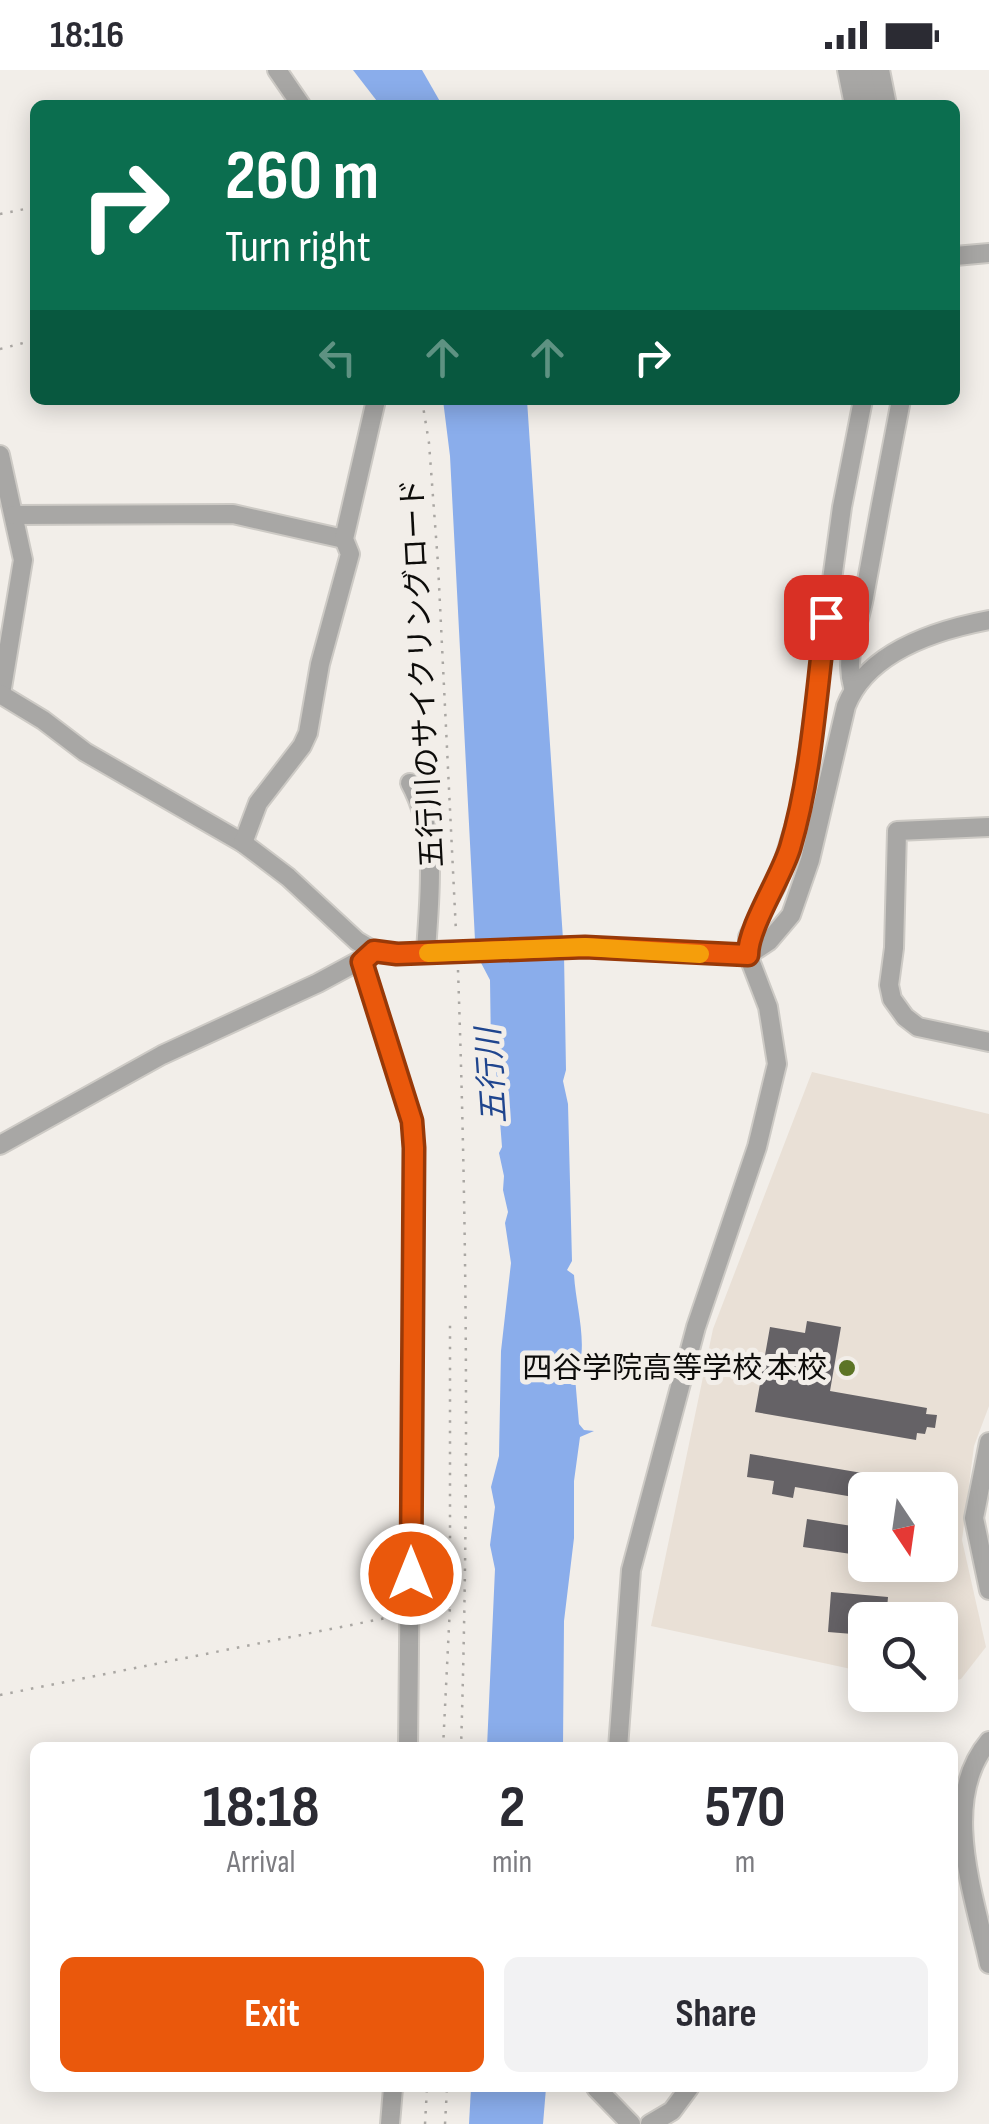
<!DOCTYPE html>
<meta charset="utf-8">
<style>
body{margin:0;font-family:"Sofia Sans Condensed","Noto Sans JP",sans-serif;background:#f2f2f3;color:#2b2b33;height:100vh;display:flex;flex-direction:column;font-size:38px;white-space:nowrap}
*{box-sizing:border-box;margin:0}
p{font-size:32px;color:#7c7c81}
.icon{flex:none;width:55px;height:55px;fill:none;stroke:currentColor;stroke-width:2;stroke-linecap:round;stroke-linejoin:round}
.map{position:relative;flex:1;overflow:hidden}
.sheet{position:absolute;left:30px;top:1672px;width:928px;height:350px;display:flex;flex-direction:column;background:#fff;border-radius:15px;box-shadow:0 5px 25px #0003}
.sheet>*{flex:none}
.guide{position:absolute;left:30px;top:30px;width:930px;height:305px;border-radius:15px;box-shadow:0 5px 25px #0003;background:#0b6e4f;color:#fff;overflow:hidden}
.needle{width:65px;rotate:167deg}
.buttons{position:absolute;left:848px;top:1402px;display:grid;gap:20px}
.buttons a{display:grid;place-items:center;width:110px;height:110px;border-radius:15px;background:#fff;box-shadow:0 5px 25px #0003;font-size:50px}
.pin{position:absolute;display:grid;place-items:center;width:85px;height:85px;color:#fff;margin:-42px;border-radius:20px;box-shadow:0 5px 15px #0006}
.me{position:absolute;width:110px;margin:-55px;rotate:0deg;stroke-linejoin:round;filter:drop-shadow(0 0 8px #0008)}
.turn{display:flex;align-items:center;gap:35px;height:210px;padding:0 30px;font-size:45px}
.turn .icon{width:130px;height:130px;stroke-width:2.5}
.turn b{display:block;font-size:70px;line-height:85px}
.lanes{display:flex;align-items:center;height:95px;padding:0 30px;background:#0003;justify-content:center;gap:50px;direction:ltr}
.lanes .off{opacity:.35}
.eta{display:flex;justify-content:space-evenly;align-items:center;height:170px;text-align:center}
.eta b{font-size:60px;font-weight:700;line-height:70px}
.action{display:flex;gap:20px;margin-top:auto;padding:20px 30px}
.action a{flex:1;height:115px;border-radius:15px;background:#ea580c;color:#fff;font-size:40px;font-weight:700;line-height:115px;text-align:center}
.action a+a{background:#f2f2f3;color:#2b2b33}
.status{display:flex;justify-content:space-between;align-items:center;height:70px;padding:0 50px;background:#fff;direction:ltr}
.status svg{height:28px;fill:currentColor}
.map>svg:first-child{display:block}
</style>
<div class="status"><b>18:16</b><svg viewBox="0 0 49 12"><path d="M0 12V9h3v3zM5 12V6h3v6zM10 12V3h3v9zM15 12V0h3v12zM26 1h20v11H26zM47 4h2v5h-2z"/></svg></div>
<div class="map">
<svg width="989" height="2054" viewBox="0 0 989 2054">
<rect width="100%" height="100%" fill="#f2eee9"/>
<!-- built -->
<path fill="#e9e0d6" fill-rule="evenodd" d="M 812,1002 L 989,1044 L 989,1336 L 974,1376 L 962,1470 L 986,1577 L 961,1609 L 940,1614 L 940,1550 L 865,1550 L 865,1602 L 651,1556 L 713,1259 ZM 865,1420 L 940,1420 L 940,1495 L 865,1495 Z"/>
<!-- water -->
<g fill="#8aadeb">
<path d="M 353,0 L 422,0 L 442,35 L 380,35 Z"/>
<path d="M 443,330 L 527,330 L 564,884 L 566,1000 L 563,1011 L 568,1034 L 572,1191 L 567,1200 L 574,1205 C 576,1238 590,1279 575,1307 L 579,1354 L 584,1360 L 594,1361 L 580,1367 L 574,1411 L 574,1468 L 564,1551 L 563,1677 L 487,1677 L 495,1499 L 490,1475 L 495,1437 L 491,1417 L 499,1386 L 501,1281 L 511,1193 L 505,1153 L 508,1142 L 503,1120 L 504,1106 L 499,1083 L 502,1077 L 496,999 L 491,978 L 490,910 L 479,889 L 475,870 L 450,386 Z"/>
<path d="M 471,2018 L 546,2018 L 543,2054 L 469,2054 Z"/>
</g>
<!-- building -->
<g fill="#656266">
<path d="M 807,1251 L 841,1257 L 830,1321 L 927,1338 L 926,1344 L 937,1345 L 935,1358 L 927,1357 L 925,1364 L 917,1363 L 916,1370 L 755,1342 L 770,1257 L 805,1263 Z"/>
<path d="M 750,1384 L 921,1413 L 920,1420 L 865,1420 L 865,1429 L 795,1417 L 793,1428 L 772,1424 L 774,1411 L 747,1407 Z"/>
<path d="M 807,1449 L 865,1458 L 865,1486 L 803,1477 Z"/>
<path d="M 831,1522 L 888,1527 L 886,1550 L 865,1550 L 865,1565 L 828,1562 Z"/>
</g>
<g fill="none" stroke-linecap="round" stroke-linejoin="round">
<!-- minor casing -->
<g stroke="#cdcac5" stroke-width="22">
<g id="minor">
<path d="M 277,0 L 301,35"/>
<path d="M 847,0 L 854,35"/>
<path d="M 864,0 L 871,35"/>
<path d="M 880,0 L 887,35"/>
<path d="M 955,186 L 989,183"/>
<path d="M 0,385 L 23,490 L 1,624"/>
<path d="M 14,445 L 233,444 L 344,469"/>
<path d="M 853,617 C 844,585 858,559 864,527 C 876,461 888,396 901,330"/>
<path d="M 0,624 L 43,650 L 85,682 L 243,773 L 288,807 L 357,871 L 374,881 L 397,884 L 585,877 L 748,885 L 769,871 L 791,845 L 810,790 L 846,636 C 867,582 936,560 989,550"/>
<path d="M 410,713 C 439,766 429,824 426,883"/>
<path d="M 989,757 L 897,761 L 894,878 L 889,915 L 892,929 L 905,947 L 918,957 L 989,972"/>
<path d="M 243,773 L 258,733 L 302,676 L 308,663 L 320,594 L 350,484 L 344,469 L 376,330"/>
<path d="M 362,892 L 411,1051 L 414,1079 L 408,1678"/>
<path d="M 0,1075 L 162,985 L 318,913 L 368,886"/>
<path d="M 989,1372 L 974,1448 L 989,1520"/>
<path d="M 989,1671 C 939,1730 974,1824 989,1894"/>
<path d="M 618,1678 L 631,1500 L 696,1257 L 757,1077 L 777,994 L 768,937 L 748,885 L 748,867 L 776,816 L 801,735 L 842,437 L 863,330"/>
<path d="M 596,2018 L 631,2054"/>
<path d="M 390,2054 L 393,2018"/>
<path d="M 650,2054 L 672,2041 L 689,2018"/>
</g>
</g>
<!-- path -->
<g stroke="#aaa7a3" stroke-width="2.5" stroke-dasharray="2.5 8" stroke-linecap="butt">
<path d="M 0,144 L 35,137"/>
<path d="M 0,279 L 35,270"/>
<path d="M 422,330 L 429,373 L 438,494 L 456,862"/>
<path d="M 458,900 C 467,1159 469,1418 461,1678"/>
<path d="M 428,1540 L 450,1536"/>
<path d="M 0,1625 L 391,1547"/>
<path d="M 443,1678 L 450,1536 L 450,1253"/>
<path d="M 425,2054 L 427,2018"/>
<path d="M 445,2054 L 447,2018"/>
</g>
<!-- minor -->
<use href="#minor" stroke="#a8a7a5" stroke-width="18"/>
</g>
<g fill="none" stroke-linecap="round" stroke-linejoin="round">
<!-- route casing -->
<g stroke="#983908" stroke-width="25">
<path id="route" d="M 411,1504 L 414,1078 L 412,1051 L 362,892 L 374,881 L 397,884 L 585,877 L 748,885 C 748,857 780,810 790,778 C 812,704 816,623 826,547"/>
</g>
<!-- route -->
<use href="#route" stroke="#ea580c" stroke-width="18"/>
<!-- slow -->
<path stroke="#f59e0b" stroke-width="18" d="M 428,883 L 585,877 L 700,884"/>
</g>
<!-- markers -->
<circle fill="#5c7426" stroke="#f2eee9" stroke-width="4" cx="847" cy="1298" r="10"/>
<g text-anchor="middle" stroke-width="10" stroke-linejoin="round" paint-order="stroke">
<!-- street labels -->
<g font-size="30" fill="#0d0c0a" stroke="#f2eee9">
<text transform="translate(422 603) rotate(-93)" y="10">五行川のサイクリングロード</text>
</g>
<!-- poi labels -->
<g font-size="30" fill="#0d0c0a" stroke="#f2eee9" text-anchor="end">
<text x="827" y="1308">四谷学院高等学校 本校</text>
</g>
<!-- water labels -->
<g font-size="32" font-style="italic" fill="#1f458e" stroke="#f2eee9">
<text transform="translate(491 1006) rotate(-94)" y="11">五行川</text>
</g>
</g>
</svg>
<div class="buttons">
<a><svg class="needle" viewBox="-14 -14 28 28"><path d="M0-13l5 13h-10z" fill="#e53935"/><path d="M0 13l5-13h-10z" fill="#7c7c81"/></svg></a>
<a><svg class="icon" aria-label="search" viewBox="0 0 24 24"><circle cx="10" cy="10" r="6"/><path d="M15 15l6 6"/></svg></a>
</div>
<div class="pin" style="left:826px;top:547px;background:#d93025"><svg class="icon" aria-label="arrive" viewBox="0 0 24 24"><path d="M6 21V4h12l-3 4 3 4H6"/></svg></div>
<svg class="me" style="left:411px;top:1504px" viewBox="-20 -20 40 40"><circle r="17" fill="#ea580c" stroke="#fff" stroke-width="3"/><path d="M0-11L8 9 0 5-8 9z" fill="#fff"/></svg>
<div class="guide">
<div class="turn"><svg class="icon" aria-label="right" viewBox="0 0 24 24"><path d="M7 20v-9h11M14 6l5 5-5 5"/></svg><div><b>260 m</b>Turn right</div></div>
<div class="lanes"><svg class="icon off" aria-label="left" viewBox="0 0 24 24"><path d="M17 20v-9H6M10 6l-5 5 5 5"/></svg><svg class="icon off" aria-label="ahead" viewBox="0 0 24 24"><path d="M12 20V5M6 11l6-6 6 6"/></svg><svg class="icon off" aria-label="ahead" viewBox="0 0 24 24"><path d="M12 20V5M6 11l6-6 6 6"/></svg><svg class="icon" aria-label="right" viewBox="0 0 24 24"><path d="M7 20v-9h11M14 6l5 5-5 5"/></svg></div>
</div>
<section class="sheet">
<div class="eta">
<div><b>18:18</b><p>Arrival</p></div>
<div><b>2</b><p>min</p></div>
<div><b>570</b><p>m</p></div>
</div>
<div class="action"><a>Exit</a><a>Share</a></div>
</section>
</div>
